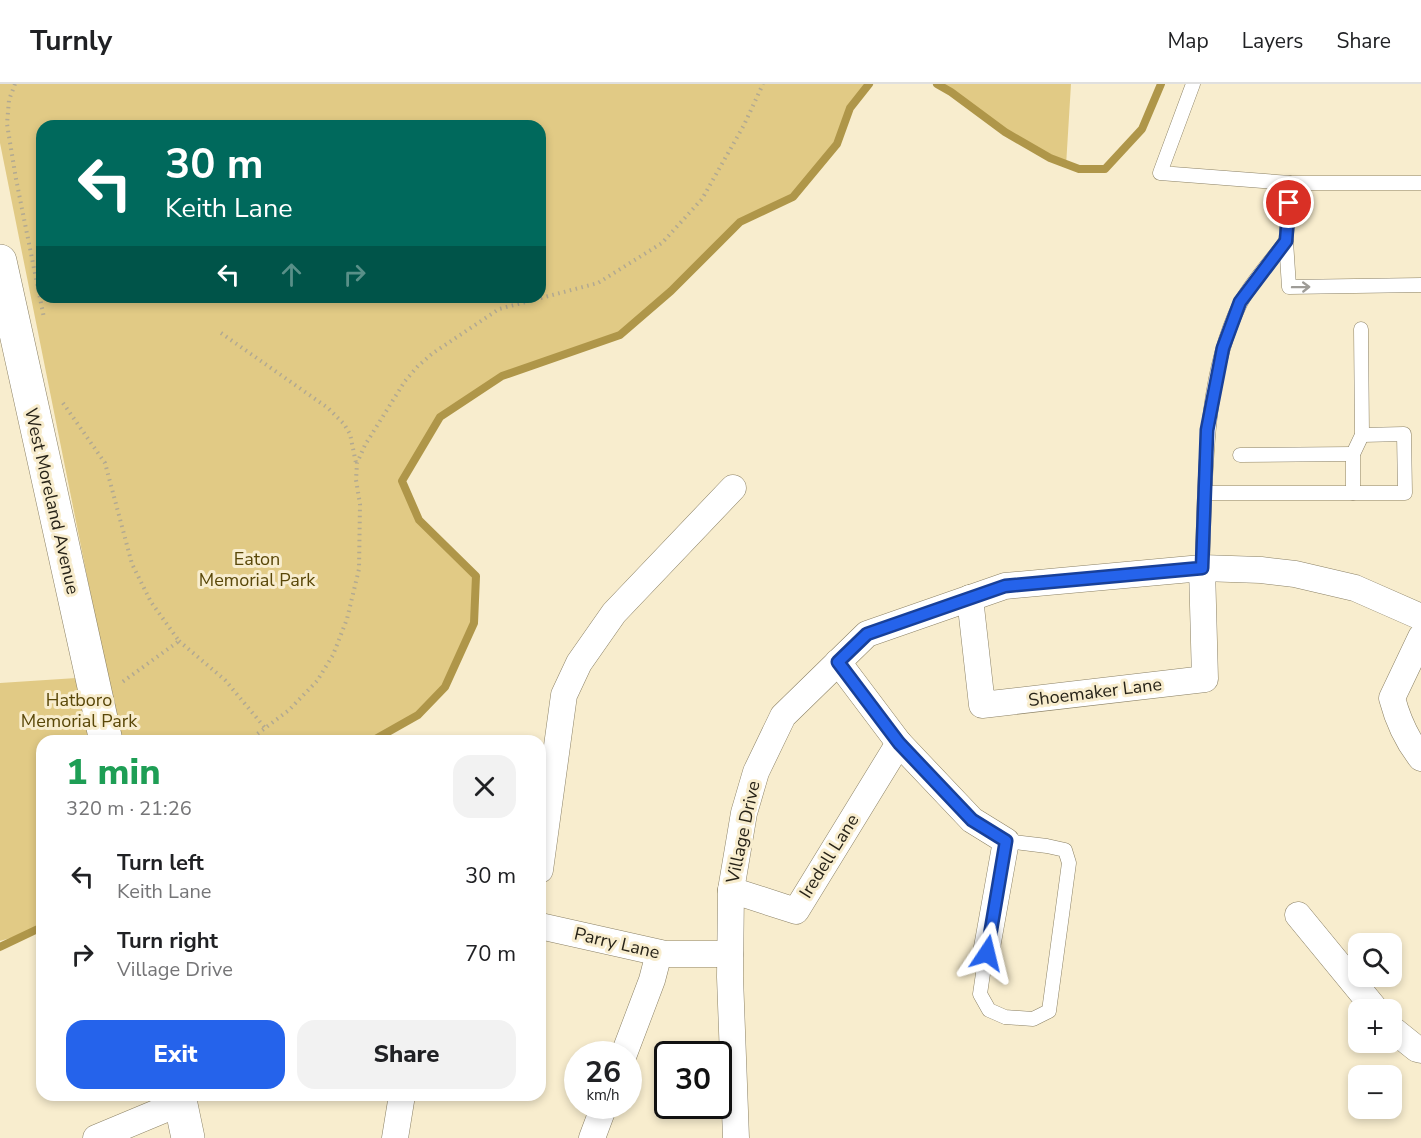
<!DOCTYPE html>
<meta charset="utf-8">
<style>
body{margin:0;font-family:"Nunito Sans",sans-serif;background:#f2f2f2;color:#202124;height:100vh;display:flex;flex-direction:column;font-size:22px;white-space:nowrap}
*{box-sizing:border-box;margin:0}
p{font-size:20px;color:#757577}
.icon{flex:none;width:33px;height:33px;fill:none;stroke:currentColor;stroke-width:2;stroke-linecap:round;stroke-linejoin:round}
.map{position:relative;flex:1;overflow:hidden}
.panel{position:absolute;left:36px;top:651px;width:510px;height:366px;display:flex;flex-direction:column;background:#fff;border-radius:18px;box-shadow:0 3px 9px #0003}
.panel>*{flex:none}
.top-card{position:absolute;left:36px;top:36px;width:510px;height:183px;border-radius:18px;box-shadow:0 3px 9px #0003;background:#00695c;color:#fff;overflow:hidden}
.buttons{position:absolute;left:1348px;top:849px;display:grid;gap:12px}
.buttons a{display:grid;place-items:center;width:54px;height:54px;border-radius:12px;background:#fff;box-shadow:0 3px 9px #0003;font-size:30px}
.speed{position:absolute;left:564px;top:957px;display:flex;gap:12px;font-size:30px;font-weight:700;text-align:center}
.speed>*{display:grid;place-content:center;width:78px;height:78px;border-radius:50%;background:#fff;box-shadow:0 3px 9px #0003;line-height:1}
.speed small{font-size:15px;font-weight:400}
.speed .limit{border:3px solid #111;border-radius:9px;background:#fff;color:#111}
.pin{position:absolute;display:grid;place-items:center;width:51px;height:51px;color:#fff;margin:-26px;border:3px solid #fff;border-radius:50%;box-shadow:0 2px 6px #0007}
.me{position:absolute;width:66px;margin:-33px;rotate:10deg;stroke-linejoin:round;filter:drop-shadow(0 0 4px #0008)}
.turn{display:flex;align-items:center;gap:21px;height:126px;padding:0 30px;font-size:27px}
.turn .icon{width:78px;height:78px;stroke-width:2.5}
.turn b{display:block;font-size:42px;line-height:51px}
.lanes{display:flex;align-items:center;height:57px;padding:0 30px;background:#0003;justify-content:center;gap:30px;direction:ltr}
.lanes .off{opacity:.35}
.round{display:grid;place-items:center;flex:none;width:63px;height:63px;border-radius:18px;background:#f2f2f2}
.head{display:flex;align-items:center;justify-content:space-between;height:102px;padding:0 30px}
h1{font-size:36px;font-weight:800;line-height:45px;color:#1e9e55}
.action{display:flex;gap:12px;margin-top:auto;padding:12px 30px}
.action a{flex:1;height:69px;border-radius:18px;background:#2563eb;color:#fff;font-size:24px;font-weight:800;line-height:69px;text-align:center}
.action a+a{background:#f2f2f2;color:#202124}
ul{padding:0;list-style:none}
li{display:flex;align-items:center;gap:18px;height:78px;padding:0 30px}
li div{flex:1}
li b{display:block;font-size:22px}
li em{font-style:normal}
header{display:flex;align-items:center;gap:36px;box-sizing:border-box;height:84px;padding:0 30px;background:#fff;border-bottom:2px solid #e0e0e0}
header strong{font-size:28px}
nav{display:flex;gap:33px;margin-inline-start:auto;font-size:21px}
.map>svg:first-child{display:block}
</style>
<header>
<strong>Turnly</strong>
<nav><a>Map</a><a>Layers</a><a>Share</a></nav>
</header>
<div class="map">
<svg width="1421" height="1054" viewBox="0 0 1421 1054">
<rect width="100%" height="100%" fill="#f8edce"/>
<!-- green -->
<g fill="#e1ca85" fill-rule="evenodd">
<path d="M 0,0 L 869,0 L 850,24 L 837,60 L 793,113 L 740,138 L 671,207 L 620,251 L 502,292 L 440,333 L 402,397 L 419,436 L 476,492 L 474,539 L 445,603 L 418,631 L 372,657 L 42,657 L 42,845 L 0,857 L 0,599 L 107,592 L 0,59 ZM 42,42 L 540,42 L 540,213 L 42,213 Z"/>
<path d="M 937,0 L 1071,0 L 1066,82 L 1005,48 L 951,8 Z"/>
</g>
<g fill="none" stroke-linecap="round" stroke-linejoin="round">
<!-- stream -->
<g stroke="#af9649" stroke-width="8">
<path d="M 937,0 L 951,8 L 1005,48 L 1050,74 L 1079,85 L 1105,85 L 1142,45 L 1161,0"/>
<path d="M 372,657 L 418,631 L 445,603 L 474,539 L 476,492 L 419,436 L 402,397 L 440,333 L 502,292 L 620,251 L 671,207 L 740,138 L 793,113 L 837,60 L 850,24 L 869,0"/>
<path d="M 0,863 L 42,843"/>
</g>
<!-- service casing -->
<g stroke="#8b8165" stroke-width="15">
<g id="service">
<path d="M 1193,0 L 1160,89 L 1290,99 L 1421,99"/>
<path d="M 1290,99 L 1286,157 L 1289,203 L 1421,201"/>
<path d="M 1240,371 L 1353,370"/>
<path d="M 1205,409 L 1405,409 L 1404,350 L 1362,351"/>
<path d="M 1353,409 L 1353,370 L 1362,351 L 1361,245"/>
<path d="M 1202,484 C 1206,400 1202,297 1240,220 C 1249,201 1273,175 1286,157"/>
<path d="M 986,869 L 980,910 L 989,926 L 1005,933 L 1033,935 L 1049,927 L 1069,779 L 1065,766 L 1047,762 L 1006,757"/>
</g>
</g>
<!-- minor casing -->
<g stroke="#8b8165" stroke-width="27">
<g id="minor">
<path d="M 970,514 L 982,621 L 1205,595 L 1202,484"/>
<path d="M 1421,553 L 1392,614 C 1398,637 1406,655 1421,674"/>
<path d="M 838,578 L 899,659 L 972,736 L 1006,757 L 986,869"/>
<path d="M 540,786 L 564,611 L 579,579 L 614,529 L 733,404"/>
<path d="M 731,806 L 796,827 L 899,659"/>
<path d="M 1298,831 L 1376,926"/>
<path d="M 540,842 L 665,870 L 730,870"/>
<path d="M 1392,945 L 1417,965 L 1421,966"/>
<path d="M 624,970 L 652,896 L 659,869"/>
<path d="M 96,1054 L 180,1019"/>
<path d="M 395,1054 L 402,1011"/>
<path d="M 592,1054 L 604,1022"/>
<path d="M 736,1054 L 730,893 L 731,806 L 744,729 L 756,688 L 783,632 L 867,550 L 1005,502 L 1202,484 L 1261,486 L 1295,490 L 1355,504 L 1421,533"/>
</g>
</g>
<!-- tertiary casing -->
<g stroke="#8b8165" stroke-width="34">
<g id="tertiary">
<path d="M 0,177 L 106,657"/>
<path d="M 179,1011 L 188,1054"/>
</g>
</g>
<!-- path -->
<g stroke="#b2a991" stroke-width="4" stroke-dasharray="1.5 4.5" stroke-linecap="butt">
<path d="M 15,0 L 9,16 L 7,40 L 16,95 L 44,234"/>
<path d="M 221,249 L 328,324 L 344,340 L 350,350 L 356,379"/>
<path d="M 63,319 L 105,379 L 132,480 L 151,518 L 179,557 L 121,599"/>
<path d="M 179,557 L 225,596 L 266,645"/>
<path d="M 248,657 L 289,626 L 317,597 L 333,571 L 347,535 L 359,485 L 360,420 L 356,396 L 357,379 L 365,361 L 405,297 L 418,282 L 433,269 L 499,225 L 598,199 L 662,159 L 702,115 L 744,41 L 763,0"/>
</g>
<!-- service -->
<use href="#service" stroke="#fff" stroke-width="14"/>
<!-- minor -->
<use href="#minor" stroke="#fff" stroke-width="26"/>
<!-- tertiary -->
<use href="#tertiary" stroke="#fff" stroke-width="33"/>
</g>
<!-- one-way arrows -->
<defs><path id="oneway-shaft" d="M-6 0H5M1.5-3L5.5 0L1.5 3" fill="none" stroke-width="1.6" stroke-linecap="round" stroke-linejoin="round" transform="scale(1.5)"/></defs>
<use stroke="#9e9c97" href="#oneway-shaft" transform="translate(1301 203) rotate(-1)"/>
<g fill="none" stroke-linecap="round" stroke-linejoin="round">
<!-- route casing -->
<g stroke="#184099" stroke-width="15">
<path id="route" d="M 987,869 L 1006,757 L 972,736 L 899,659 L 838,578 L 867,550 L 1005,502 L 1202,484 L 1207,346 L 1223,264 L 1240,218 L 1286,157 L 1289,119"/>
</g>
<!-- route -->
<use href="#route" stroke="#2563eb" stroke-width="10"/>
</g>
<g text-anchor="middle" stroke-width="6" stroke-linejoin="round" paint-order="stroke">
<!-- street labels -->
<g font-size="18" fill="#272318" stroke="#f8edce">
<text transform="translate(52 417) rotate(77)" y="6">West Moreland Avenue</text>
<text transform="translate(1095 608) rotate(-7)" y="6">Shoemaker Lane</text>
<text transform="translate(743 748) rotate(-78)" y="6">Village Drive</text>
<text transform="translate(829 772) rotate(-58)" y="6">Iredell Lane</text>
<text transform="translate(617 859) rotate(13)" y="6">Parry Lane</text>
</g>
<!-- park labels -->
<g font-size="18" fill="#594708" stroke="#f8edce">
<text x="257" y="481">Eaton<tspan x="257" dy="21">Memorial Park</tspan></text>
<text x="79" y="622">Hatboro<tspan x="79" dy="21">Memorial Park</tspan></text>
</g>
</g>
</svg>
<div class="buttons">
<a><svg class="icon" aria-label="search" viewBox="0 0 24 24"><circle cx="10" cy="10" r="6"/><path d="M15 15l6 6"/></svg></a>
<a>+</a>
<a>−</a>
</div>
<div class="speed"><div>26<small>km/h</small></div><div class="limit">30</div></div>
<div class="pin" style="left:1289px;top:119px;background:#d93025"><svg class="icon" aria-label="arrive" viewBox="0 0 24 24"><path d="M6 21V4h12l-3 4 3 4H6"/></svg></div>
<svg class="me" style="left:987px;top:869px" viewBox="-20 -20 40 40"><path d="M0-17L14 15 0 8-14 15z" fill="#2563eb" stroke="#fff" stroke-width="4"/></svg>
<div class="top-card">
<div class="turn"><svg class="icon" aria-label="left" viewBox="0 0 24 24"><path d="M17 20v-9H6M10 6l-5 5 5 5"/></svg><div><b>30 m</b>Keith Lane</div></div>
<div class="lanes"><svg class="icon" aria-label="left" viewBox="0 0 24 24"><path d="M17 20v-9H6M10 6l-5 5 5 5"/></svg><svg class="icon off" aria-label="ahead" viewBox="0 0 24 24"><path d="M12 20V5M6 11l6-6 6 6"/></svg><svg class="icon off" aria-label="right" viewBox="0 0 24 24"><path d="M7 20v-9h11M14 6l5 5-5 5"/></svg></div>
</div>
<section class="panel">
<div class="head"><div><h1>1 min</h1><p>320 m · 21:26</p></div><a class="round"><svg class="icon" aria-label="close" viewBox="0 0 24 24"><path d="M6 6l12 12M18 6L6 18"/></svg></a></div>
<ul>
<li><svg class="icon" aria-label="left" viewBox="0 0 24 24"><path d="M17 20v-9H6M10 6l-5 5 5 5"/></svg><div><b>Turn left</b><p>Keith Lane</p></div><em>30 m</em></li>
<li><svg class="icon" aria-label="right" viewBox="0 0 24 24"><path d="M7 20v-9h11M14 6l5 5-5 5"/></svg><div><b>Turn right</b><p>Village Drive</p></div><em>70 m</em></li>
</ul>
<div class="action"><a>Exit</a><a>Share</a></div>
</section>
</div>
